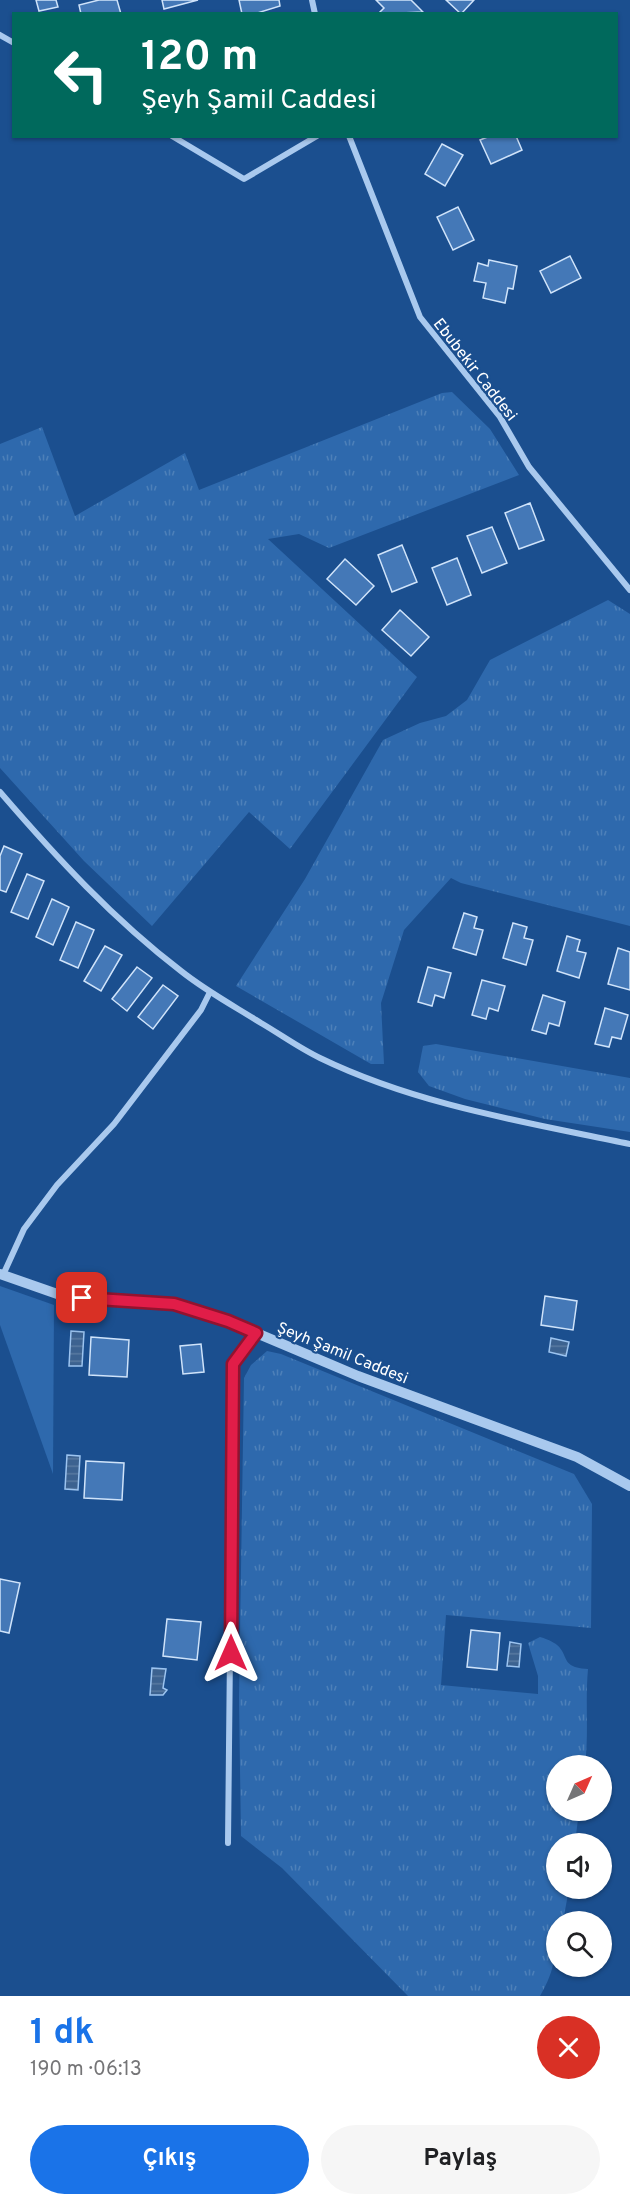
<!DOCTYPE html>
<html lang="tr">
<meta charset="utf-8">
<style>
body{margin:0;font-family:Overpass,sans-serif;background:#f6f6f6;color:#202124;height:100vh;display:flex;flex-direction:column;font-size:22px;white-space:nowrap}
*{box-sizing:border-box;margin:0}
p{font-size:20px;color:#757577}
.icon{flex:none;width:33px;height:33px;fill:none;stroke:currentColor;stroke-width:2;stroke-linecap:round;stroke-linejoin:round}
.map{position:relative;height:1996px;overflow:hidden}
.sheet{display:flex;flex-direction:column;background:#fff;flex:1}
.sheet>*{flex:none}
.top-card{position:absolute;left:12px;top:12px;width:606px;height:126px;border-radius:0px;box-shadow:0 2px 4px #0004;background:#00695c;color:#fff;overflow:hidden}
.needle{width:39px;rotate:45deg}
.buttons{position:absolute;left:546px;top:1755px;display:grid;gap:12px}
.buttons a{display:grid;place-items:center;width:66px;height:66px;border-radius:50%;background:#fff;box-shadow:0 2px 4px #0004;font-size:30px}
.pin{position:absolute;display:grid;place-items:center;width:51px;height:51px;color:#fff;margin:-26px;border-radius:12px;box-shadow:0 3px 9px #0006}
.me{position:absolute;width:66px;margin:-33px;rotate:0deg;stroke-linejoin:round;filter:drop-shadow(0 0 4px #0008)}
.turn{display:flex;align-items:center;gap:21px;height:126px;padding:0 30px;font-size:27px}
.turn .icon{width:78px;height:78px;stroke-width:2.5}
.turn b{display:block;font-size:42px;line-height:51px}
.round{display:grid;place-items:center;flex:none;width:63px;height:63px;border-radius:32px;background:#f6f6f6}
.overview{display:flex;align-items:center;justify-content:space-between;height:102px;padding:0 30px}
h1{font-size:36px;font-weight:700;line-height:45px;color:#1a73e8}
.cta{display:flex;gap:12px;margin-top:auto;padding:12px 30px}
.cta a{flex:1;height:69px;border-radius:36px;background:#1a73e8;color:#fff;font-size:24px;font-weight:700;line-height:69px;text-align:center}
.cta a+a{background:#f6f6f6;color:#202124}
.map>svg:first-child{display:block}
</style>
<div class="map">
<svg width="630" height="1996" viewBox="0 0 630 1996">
<defs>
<pattern id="grass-tufts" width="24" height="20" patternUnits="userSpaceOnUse" patternTransform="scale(1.5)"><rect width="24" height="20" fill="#2e69ad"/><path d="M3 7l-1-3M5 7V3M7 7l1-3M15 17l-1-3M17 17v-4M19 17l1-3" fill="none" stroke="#4d80b9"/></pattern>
<pattern id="water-rules" width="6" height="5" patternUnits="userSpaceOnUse" patternTransform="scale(1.5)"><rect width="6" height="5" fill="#3c6290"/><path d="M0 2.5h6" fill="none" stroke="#597aa1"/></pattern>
</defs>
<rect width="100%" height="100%" fill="#1b4f8f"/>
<!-- grass -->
<g fill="url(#grass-tufts)">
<path d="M 452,392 L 490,429 L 519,475 L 329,548 L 299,534 L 268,539 L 417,677 L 290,849 L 249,812 L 152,926 L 84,861 L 0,768 L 0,444 L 42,427 L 75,516 L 185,453 L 199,490 L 442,393 Z"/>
<path d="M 608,600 L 630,614 L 630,926 L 461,883 L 451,878 L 404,930 L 381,1003 L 384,1064 L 371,1064 L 236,986 L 305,879 L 383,740 L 420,723 L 446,716 L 467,700 L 490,660 Z"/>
<path d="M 436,1044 L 630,1078 L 630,1132 L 545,1119 L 465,1099 L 429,1086 L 418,1072 L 423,1046 Z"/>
<path d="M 267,1351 L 281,1354 L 574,1474 L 592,1504 L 591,1628 L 446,1615 L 441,1685 L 538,1694 L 538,1676 L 528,1643 L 540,1637 C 578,1648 552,1667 588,1669 C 585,1702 589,1733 585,1765 L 556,1766 L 556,1810 L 579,1811 L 575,1843 L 556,1844 L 556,1888 L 569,1889 L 563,1921 L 556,1922 C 556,1952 556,1969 540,1996 L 408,1996 L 282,1868 L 241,1836 L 239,1699 L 244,1378 L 251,1365 Z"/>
</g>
<!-- garden -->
<path fill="#2e69ad" d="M 0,1286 L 54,1305 L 53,1474 L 0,1325 Z"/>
<!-- water -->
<g fill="url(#water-rules)" stroke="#9cc4f0" stroke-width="1.5">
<path d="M 71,1331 L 84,1332 L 82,1366 L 69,1366 Z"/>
<path d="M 551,1338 L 569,1342 L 566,1356 L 549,1352 Z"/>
<path d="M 67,1455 L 80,1456 L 78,1490 L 65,1489 Z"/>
<path d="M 510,1642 L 521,1644 L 519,1667 L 507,1666 Z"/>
<path d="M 152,1668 L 166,1669 L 163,1688 L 167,1690 L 163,1695 L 150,1695 Z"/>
</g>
<!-- building -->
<g fill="#4478b7" stroke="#cfe3fa" stroke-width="1.5">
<path d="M 36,0 L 56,0 L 58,7 L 39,11 Z"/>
<path d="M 99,0 L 117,0 L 121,14 L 81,14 L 79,5 Z"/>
<path d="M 162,0 L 198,0 L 164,9 Z"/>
<path d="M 239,0 L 279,0 L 280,6 L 254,14 L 242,14 Z"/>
<path d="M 376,0 L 411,0 L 423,12 L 378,14 L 384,8 Z"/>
<path d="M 446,0 L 474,0 L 461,14 Z"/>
<path d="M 490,136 L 516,136 L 522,150 L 491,164 L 480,140 Z"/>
<path d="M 442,144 L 463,155 L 445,186 L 425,174 Z"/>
<path d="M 458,207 L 474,240 L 453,250 L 437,217 Z"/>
<path d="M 570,256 L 581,278 L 551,293 L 540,271 Z"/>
<path d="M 489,260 L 517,266 L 513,289 L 508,288 L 505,303 L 483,298 L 486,283 L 474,281 L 478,263 L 488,266 Z"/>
<path d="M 530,503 L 544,540 L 519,549 L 505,513 Z"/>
<path d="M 492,527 L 507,563 L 482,573 L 467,536 Z"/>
<path d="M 402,545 L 417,582 L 392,592 L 378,555 Z"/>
<path d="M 457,558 L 471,595 L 447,605 L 432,568 Z"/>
<path d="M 345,559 L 374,586 L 356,605 L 327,579 Z"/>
<path d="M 400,610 L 429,637 L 411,656 L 382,630 Z"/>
<path d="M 4,846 L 22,854 L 6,892 L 0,890 L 0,856 Z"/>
<path d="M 27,874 L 44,881 L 28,919 L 11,912 Z"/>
<path d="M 52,899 L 69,907 L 53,945 L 36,937 Z"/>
<path d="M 464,913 L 477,917 L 474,928 L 483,930 L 476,955 L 453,948 Z"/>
<path d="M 76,922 L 94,930 L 78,968 L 60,960 Z"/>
<path d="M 513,923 L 527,927 L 524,938 L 533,940 L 526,965 L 503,958 Z"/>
<path d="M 567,936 L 580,940 L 577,951 L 586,953 L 579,978 L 557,971 Z"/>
<path d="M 105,946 L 122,955 L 101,991 L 84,981 Z"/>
<path d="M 618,948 L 630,952 L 630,990 L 608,984 Z"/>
<path d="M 137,967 L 152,978 L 127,1011 L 112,999 Z"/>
<path d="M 428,967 L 451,973 L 444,998 L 435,995 L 432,1006 L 418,1002 Z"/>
<path d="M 482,980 L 505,986 L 498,1011 L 489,1008 L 486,1019 L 472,1015 Z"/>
<path d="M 163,985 L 178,996 L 153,1029 L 138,1017 Z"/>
<path d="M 543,995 L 565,1002 L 559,1026 L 549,1023 L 546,1034 L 532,1030 Z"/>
<path d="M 605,1008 L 628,1015 L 621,1039 L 612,1037 L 609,1047 L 595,1044 Z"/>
<path d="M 545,1296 L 577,1301 L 573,1330 L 541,1325 Z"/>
<path d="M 91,1337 L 129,1340 L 127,1377 L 89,1375 Z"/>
<path d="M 201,1344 L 204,1372 L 183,1374 L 180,1346 Z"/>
<path d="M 86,1461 L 124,1463 L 122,1500 L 84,1498 Z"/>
<path d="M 0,1579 L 20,1583 L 9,1633 L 0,1631 Z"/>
<path d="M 167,1619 L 201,1622 L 197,1660 L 163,1656 Z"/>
<path d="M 471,1630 L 500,1633 L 497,1670 L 467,1667 Z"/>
</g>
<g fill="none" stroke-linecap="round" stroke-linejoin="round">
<!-- minor -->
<g stroke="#a9c9ee" stroke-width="6">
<path d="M 312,0 L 315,14"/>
<path d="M 0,35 L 14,43"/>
<path d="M 172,136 L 244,179 L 317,136"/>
<path d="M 349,136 L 420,317 L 500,417 L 529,467 L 630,590"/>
<path d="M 0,792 C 56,857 113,919 181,971 C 206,991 234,1006 261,1023 C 280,1034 299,1048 320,1058 C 417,1105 525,1122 630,1144"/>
<path d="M 3,1275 L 24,1229 L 57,1185 L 114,1124 L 201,1010 L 210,992"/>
<path d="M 228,1843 L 233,1364 L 256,1333"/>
</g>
<!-- tertiary -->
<path stroke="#a9c9ee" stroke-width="10" d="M 0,1274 L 63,1296 L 161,1302 L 228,1321 L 358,1376 L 577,1457 L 630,1486"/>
</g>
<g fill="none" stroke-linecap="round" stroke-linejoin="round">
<!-- route casing -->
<g stroke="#92132f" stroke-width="15">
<path id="route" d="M 82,1298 L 174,1304 L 228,1321 L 256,1333 L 233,1364 L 231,1653"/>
</g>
<!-- route -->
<use href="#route" stroke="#e11d48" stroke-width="10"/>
</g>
<g text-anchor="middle" stroke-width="4.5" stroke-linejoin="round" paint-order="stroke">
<!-- street labels -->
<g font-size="16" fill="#fff" stroke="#1b4f8f">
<text transform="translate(476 369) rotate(52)" y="6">Ebubekir Caddesi</text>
<text transform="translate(343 1352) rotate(22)" y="6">Şeyh Şamil Caddesi</text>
</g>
</g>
</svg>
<div class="buttons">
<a><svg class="needle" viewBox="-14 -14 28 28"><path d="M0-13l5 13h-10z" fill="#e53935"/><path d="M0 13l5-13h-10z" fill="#757577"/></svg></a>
<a><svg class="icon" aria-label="sound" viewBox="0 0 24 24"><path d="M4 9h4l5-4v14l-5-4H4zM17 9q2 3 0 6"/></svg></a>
<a><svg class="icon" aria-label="search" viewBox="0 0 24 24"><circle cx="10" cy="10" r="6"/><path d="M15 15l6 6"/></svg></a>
</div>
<div class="pin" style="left:82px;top:1298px;background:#d93025"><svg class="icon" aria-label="arrive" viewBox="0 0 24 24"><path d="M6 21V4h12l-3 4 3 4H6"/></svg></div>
<svg class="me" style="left:231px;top:1653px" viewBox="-20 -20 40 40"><path d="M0-17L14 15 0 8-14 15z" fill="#e11d48" stroke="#fff" stroke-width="4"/></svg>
<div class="top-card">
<div class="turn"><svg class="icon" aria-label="left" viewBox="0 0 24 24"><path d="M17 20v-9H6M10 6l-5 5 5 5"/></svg><div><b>120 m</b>Şeyh Şamil Caddesi</div></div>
</div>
</div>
<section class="sheet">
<div class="overview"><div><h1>1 dk</h1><p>190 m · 06:13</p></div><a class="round" style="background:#d93025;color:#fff"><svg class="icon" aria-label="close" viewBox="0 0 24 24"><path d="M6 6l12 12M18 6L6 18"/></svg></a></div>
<div class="cta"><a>Çıkış</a><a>Paylaş</a></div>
</section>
